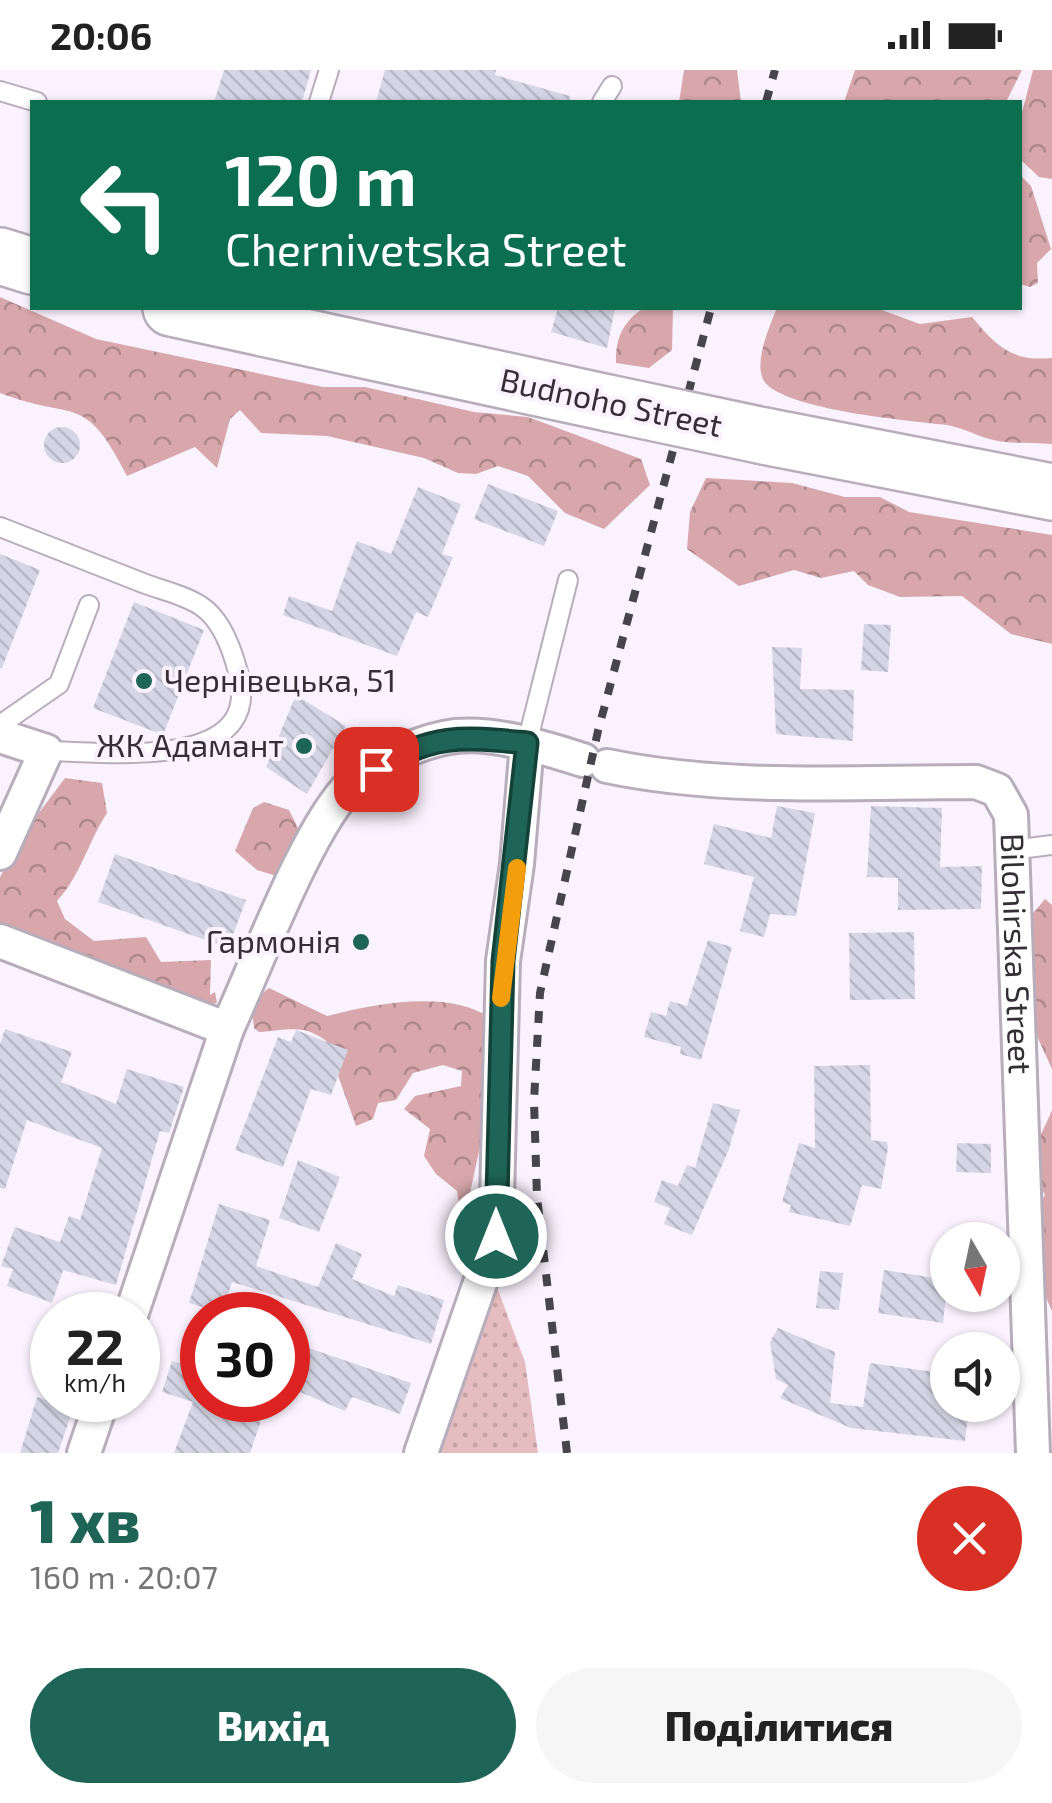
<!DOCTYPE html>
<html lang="uk">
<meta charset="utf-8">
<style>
body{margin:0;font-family:"Exo 2",sans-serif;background:#f6f6f6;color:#222;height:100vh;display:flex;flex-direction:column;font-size:38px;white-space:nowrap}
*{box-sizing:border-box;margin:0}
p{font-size:32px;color:#767676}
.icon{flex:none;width:55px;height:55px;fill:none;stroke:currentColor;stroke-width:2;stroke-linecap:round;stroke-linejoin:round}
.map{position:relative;height:1383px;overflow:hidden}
.details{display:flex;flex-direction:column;background:#fff;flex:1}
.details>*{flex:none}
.hud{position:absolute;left:30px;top:30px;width:992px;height:210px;border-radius:0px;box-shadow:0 2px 8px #0004;background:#0b6e4f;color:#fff;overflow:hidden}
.needle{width:65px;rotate:171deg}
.fabs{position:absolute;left:930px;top:1152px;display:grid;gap:20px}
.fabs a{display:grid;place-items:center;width:90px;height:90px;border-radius:50%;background:#fff;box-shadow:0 2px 8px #0004;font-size:50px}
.speed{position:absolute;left:30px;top:1222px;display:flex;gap:20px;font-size:50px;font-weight:700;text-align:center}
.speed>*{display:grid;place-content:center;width:130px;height:130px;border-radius:50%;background:#fff;box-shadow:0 2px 8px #0004;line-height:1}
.speed small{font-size:25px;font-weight:400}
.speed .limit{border:15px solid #d22;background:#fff;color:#111}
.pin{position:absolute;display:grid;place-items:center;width:85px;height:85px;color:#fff;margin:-42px;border-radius:20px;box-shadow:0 5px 15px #0006}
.me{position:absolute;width:110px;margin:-55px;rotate:0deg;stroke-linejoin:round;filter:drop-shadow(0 0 8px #0008)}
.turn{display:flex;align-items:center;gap:35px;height:210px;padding:0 30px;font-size:45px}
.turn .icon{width:130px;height:130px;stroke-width:2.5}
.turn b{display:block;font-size:70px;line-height:85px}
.round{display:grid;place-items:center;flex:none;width:105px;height:105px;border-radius:52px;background:#f6f6f6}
.head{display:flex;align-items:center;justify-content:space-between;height:170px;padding:0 30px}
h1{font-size:60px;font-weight:800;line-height:75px;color:#1f6557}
.button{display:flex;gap:20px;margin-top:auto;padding:20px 30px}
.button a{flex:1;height:115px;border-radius:60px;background:#1f6557;color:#fff;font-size:40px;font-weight:800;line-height:115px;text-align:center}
.button a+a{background:#f6f6f6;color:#222}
.status{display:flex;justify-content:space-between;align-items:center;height:70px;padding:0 50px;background:#fff;direction:ltr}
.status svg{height:28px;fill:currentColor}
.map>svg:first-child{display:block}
</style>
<div class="status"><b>20:06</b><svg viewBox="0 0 49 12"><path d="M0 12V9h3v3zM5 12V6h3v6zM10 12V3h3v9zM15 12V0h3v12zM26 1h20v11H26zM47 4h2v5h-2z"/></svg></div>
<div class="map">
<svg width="1052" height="1383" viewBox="0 0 1052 1383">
<defs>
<pattern id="forest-crowns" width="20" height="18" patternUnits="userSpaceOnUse" patternTransform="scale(2.5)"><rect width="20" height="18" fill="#d7a7ab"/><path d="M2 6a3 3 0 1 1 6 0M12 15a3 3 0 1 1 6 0" fill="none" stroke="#af888c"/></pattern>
<pattern id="garden-dots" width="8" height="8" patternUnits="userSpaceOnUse" patternTransform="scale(2.5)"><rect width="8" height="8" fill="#e5bcbf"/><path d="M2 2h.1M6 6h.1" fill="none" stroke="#c5a2a5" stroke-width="1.8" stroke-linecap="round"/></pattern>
<pattern id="building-back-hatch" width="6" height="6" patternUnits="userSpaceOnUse" patternTransform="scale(2.5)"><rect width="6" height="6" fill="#d6d5e5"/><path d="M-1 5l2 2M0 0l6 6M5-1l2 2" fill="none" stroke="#b8b7c5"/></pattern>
</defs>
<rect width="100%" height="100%" fill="#faf2fe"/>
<!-- forest -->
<g fill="url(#forest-crowns)">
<path d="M 684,0 L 737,0 L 741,32 L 679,32 Z"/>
<path d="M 855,0 L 1022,0 L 1006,32 L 844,32 Z"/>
<path d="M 1033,0 L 1052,0 L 1052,109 L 1039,107 L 1020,89 L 1020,50 Z"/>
<path d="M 1020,105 L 1031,116 L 1051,179 L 1037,193 L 1038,213 L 1030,217 L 1020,214 Z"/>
<path d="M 0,227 L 96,269 L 323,317 L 365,317 L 474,342 L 528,347 L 641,389 L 650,415 L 604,459 L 565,443 L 528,406 L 498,396 L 476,404 L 458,403 L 424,388 L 327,366 L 261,363 L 240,340 L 230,349 L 217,398 L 195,377 L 127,406 C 84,321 76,352 0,323 Z"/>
<path d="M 644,238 L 673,238 L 672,280 L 649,298 L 616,293 C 615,269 623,251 644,238 Z"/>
<path d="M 777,238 L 876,238 L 920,254 L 972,247 C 996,276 1012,292 1052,288 L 1052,374 C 1034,372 1016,374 998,371 C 981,368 964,358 947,355 C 912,351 783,340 764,311 C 753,293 770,255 777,238 Z"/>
<path d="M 706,408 L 792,413 L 845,427 L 880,427 L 909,442 L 1052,465 L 1052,574 L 1011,564 L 962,526 L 900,527 L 868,515 L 854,501 L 821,508 L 794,500 L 739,516 L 687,479 L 690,442 Z"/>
<path d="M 65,708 L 102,713 L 107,743 C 88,772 81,805 57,831 L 65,849 L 94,871 L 146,867 L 161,892 L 211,890 L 210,925 L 215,922 L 217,933 L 191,938 L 0,864 L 0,807 L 23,764 Z"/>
<path d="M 264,732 L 289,740 L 300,762 L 283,808 L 257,800 L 235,781 L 253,738 Z"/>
<path d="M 1045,829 L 1052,835 L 1052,999 L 1030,951 L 1030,847 Z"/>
<path d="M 269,918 L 327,946 C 375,934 447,919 491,948 L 493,1017 L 470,1123 L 479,1167 L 465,1177 L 457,1121 L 436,1104 L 424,1086 L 430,1059 L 404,1039 L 415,1026 L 461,1016 L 462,1001 L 443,995 L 413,1003 L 396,1030 L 378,1033 L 373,1049 L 356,1056 L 335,997 L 335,978 C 307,953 294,959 259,962 L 254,958 L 251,933 Z"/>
<path d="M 1052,1040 L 1052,1241 L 1036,1205 L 1029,1151 L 1045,1125 C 1021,1084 1037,1078 1052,1040 Z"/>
</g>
<!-- garden -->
<path fill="url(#garden-dots)" d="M 492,1204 L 525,1292 L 538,1383 L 439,1383 Z"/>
<!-- building -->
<g fill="url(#building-back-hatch)">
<path d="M 224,0 L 311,0 L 302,32 L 214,32 Z"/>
<path d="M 385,0 L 496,0 L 495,5 L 570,26 L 569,32 L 376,32 Z"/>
<path d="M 558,238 L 615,238 L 607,278 L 551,262 Z"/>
<circle cx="62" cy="375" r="18"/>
<path d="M 488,414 L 558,441 L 544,476 L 474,449 Z"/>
<path d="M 418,417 L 461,434 L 442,484 L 453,487 L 428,547 L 416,542 L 397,586 L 283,545 L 289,526 L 332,541 L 357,471 L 391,484 Z"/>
<path d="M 0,484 L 40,500 L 2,598 L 0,598 Z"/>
<path d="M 134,532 L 204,560 L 163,665 L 93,638 Z"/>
<path d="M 864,554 L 891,555 L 888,602 L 861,600 Z"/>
<path d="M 772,577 L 802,578 L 800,619 L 854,620 L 853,671 L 776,664 Z"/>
<path d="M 296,625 L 346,656 L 307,724 L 266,697 Z"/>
<path d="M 777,736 L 815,743 L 796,846 L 770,844 L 764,867 L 740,861 L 754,807 L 704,794 L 714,754 L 771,768 Z"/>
<path d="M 871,736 L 942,738 L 940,797 L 982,796 L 981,839 L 898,840 L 898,808 L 867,807 Z"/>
<path d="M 115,784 L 246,830 L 228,878 L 98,832 Z"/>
<path d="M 914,862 L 915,929 L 850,930 L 849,863 Z"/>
<path d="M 708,870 L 732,877 L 701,990 L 680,984 L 681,977 L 644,967 L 651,942 L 666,946 L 670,931 L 687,936 Z"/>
<path d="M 5,959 L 72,982 L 61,1012 L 116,1034 L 127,999 L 184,1017 L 169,1063 L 160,1061 L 116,1215 L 63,1200 L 52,1233 L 7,1216 L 13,1199 L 1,1196 L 15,1157 L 60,1172 L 69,1146 L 80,1150 L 102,1078 L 27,1050 L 5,1119 L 0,1118 L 0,974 Z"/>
<path d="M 296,960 L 348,980 L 331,1025 L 311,1019 L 283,1097 L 235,1080 L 278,967 L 291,972 Z"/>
<path d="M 870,995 L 871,1070 L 887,1072 L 888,1078 L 881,1119 L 862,1115 L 850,1156 L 789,1142 L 791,1135 L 782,1132 L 799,1073 L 815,1078 L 814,996 Z"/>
<path d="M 713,1033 L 740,1040 L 729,1079 L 692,1165 L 664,1154 L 670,1138 L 654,1132 L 662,1110 L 678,1116 L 687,1095 L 695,1098 Z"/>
<path d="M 957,1073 L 991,1074 L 991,1103 L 956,1102 Z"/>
<path d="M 298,1090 L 340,1107 L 319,1162 L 279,1148 Z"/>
<path d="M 219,1134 L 270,1150 L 256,1196 L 318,1217 L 336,1173 L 362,1184 L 352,1209 L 394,1226 L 398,1215 L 444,1230 L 431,1274 L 232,1212 L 222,1243 L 189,1233 Z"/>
<path d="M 884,1200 L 948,1210 L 943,1253 L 878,1243 Z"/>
<path d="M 820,1201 L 843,1203 L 839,1240 L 816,1238 Z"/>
<path d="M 778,1258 L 835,1282 L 830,1333 L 863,1337 L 870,1293 L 948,1304 L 948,1335 L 969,1335 L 965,1371 L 851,1358 L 780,1328 L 788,1315 L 776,1309 L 770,1272 Z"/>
<path d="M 288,1271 L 411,1313 L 400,1344 L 352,1327 L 345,1341 L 288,1317 Z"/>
<path d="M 172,1291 L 202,1300 L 202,1330 L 268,1330 L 250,1383 L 174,1383 L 193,1332 L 162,1322 Z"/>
<path d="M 37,1327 L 73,1339 L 58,1383 L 20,1383 Z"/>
</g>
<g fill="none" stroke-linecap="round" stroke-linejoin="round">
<!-- lane casing -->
<g stroke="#b7adbb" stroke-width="22">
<g id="lane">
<path d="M 0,21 L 37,32"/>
<path d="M 319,32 L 329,0"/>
<path d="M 602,32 L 612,16"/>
<path d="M 0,457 C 48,476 96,495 143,513 C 161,520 185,525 201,536 C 221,549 232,579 238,602 C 266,704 102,681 46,681"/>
<path d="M 0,655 L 59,614 L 89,535"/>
<path d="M 527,673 L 568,510"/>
<path d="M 1012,780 L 1052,775"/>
</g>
</g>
<!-- street casing -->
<g stroke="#b7adbb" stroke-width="38">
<g id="street">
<path d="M 0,666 L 46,681 L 0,783"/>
<path id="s1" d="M 607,696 C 727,721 853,712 976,712 L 997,720 L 1011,745 L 1033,1383"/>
<path d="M 0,871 L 227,959 C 254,901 309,753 352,714 C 378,691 421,670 456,666 C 497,662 544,678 583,690"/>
<path d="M 131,1245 L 227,959"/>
<path d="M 84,1383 L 102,1330"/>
<path d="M 421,1383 L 496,1167 L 503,891 L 517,794 L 527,673"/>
</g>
</g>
<!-- highway casing -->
<g stroke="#b7adbb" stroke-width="60">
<g id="highway">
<path d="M 0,186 L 32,196"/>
<path d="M 171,238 L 608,333"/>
<path d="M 764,366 L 1052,422"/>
</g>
</g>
<!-- lane -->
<use href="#lane" stroke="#fff" stroke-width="18"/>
<!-- street -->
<use href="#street" stroke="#fff" stroke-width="32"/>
<!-- highway -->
<use href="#highway" stroke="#fff" stroke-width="55"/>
<!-- rail -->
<g stroke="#48444b" stroke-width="8" stroke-dasharray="12 12" stroke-linecap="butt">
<path d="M 766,32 L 775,0"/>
<path d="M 567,1383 L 537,1127 L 534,1031 L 540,923 L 598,661 L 711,238"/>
</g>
<!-- highway-bridge casing -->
<g stroke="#b7adbb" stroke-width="60" stroke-linecap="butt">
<path id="highway-bridge" d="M 608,333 L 764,366"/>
</g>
<!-- highway-bridge -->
<use href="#highway-bridge" stroke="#fff" stroke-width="55"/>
</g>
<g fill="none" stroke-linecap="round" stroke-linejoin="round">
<!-- route casing -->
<g stroke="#144239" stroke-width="25">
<path id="route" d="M 376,699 C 433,663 464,667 527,673 L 503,891 L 496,1166"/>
</g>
<!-- route -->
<use href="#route" stroke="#1f6557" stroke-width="18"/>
<!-- slow -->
<path stroke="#f59e0b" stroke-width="18" d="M 501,928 L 517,798"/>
</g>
<!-- markers -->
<g fill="#1f6557" stroke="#faf2fe" stroke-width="4">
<circle cx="144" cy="611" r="10"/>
<circle cx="304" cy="676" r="10"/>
<circle cx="361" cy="872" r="10"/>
</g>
<g text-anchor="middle" stroke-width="8" stroke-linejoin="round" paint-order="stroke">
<!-- street labels -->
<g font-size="32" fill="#332f35" stroke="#faf2fe">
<text transform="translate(611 333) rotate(12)" y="11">Budnoho Street</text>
<text dy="11" stroke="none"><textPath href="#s1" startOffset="560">Bilohirska Street</textPath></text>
</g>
<!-- poi labels -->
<g font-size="32" fill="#332f35" stroke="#faf2fe" text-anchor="end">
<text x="164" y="622" text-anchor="start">Чернівецька, 51</text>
<text x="284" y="687">ЖК Адамант</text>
<text x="341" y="883">Гармонія</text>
</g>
</g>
</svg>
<div class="fabs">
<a><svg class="needle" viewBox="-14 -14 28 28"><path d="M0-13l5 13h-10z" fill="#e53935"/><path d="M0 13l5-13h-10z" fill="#767676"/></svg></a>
<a><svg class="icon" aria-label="sound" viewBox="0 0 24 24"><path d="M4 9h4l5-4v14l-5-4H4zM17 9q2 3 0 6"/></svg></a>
</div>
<div class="speed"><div>22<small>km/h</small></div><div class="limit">30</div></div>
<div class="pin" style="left:376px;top:699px;background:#d93025"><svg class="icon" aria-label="arrive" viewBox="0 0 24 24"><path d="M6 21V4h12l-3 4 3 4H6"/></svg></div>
<svg class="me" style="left:496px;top:1166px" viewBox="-20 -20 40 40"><circle r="17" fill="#1f6557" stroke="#fff" stroke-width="3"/><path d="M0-11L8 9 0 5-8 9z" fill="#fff"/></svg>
<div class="hud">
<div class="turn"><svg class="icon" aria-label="left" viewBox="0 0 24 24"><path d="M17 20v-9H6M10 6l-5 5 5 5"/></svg><div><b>120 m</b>Chernivetska Street</div></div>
</div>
</div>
<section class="details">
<div class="head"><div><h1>1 хв</h1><p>160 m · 20:07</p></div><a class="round" style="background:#d93025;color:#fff"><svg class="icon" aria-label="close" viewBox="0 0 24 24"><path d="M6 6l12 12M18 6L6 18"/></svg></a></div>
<div class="button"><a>Вихід</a><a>Поділитися</a></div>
</section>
